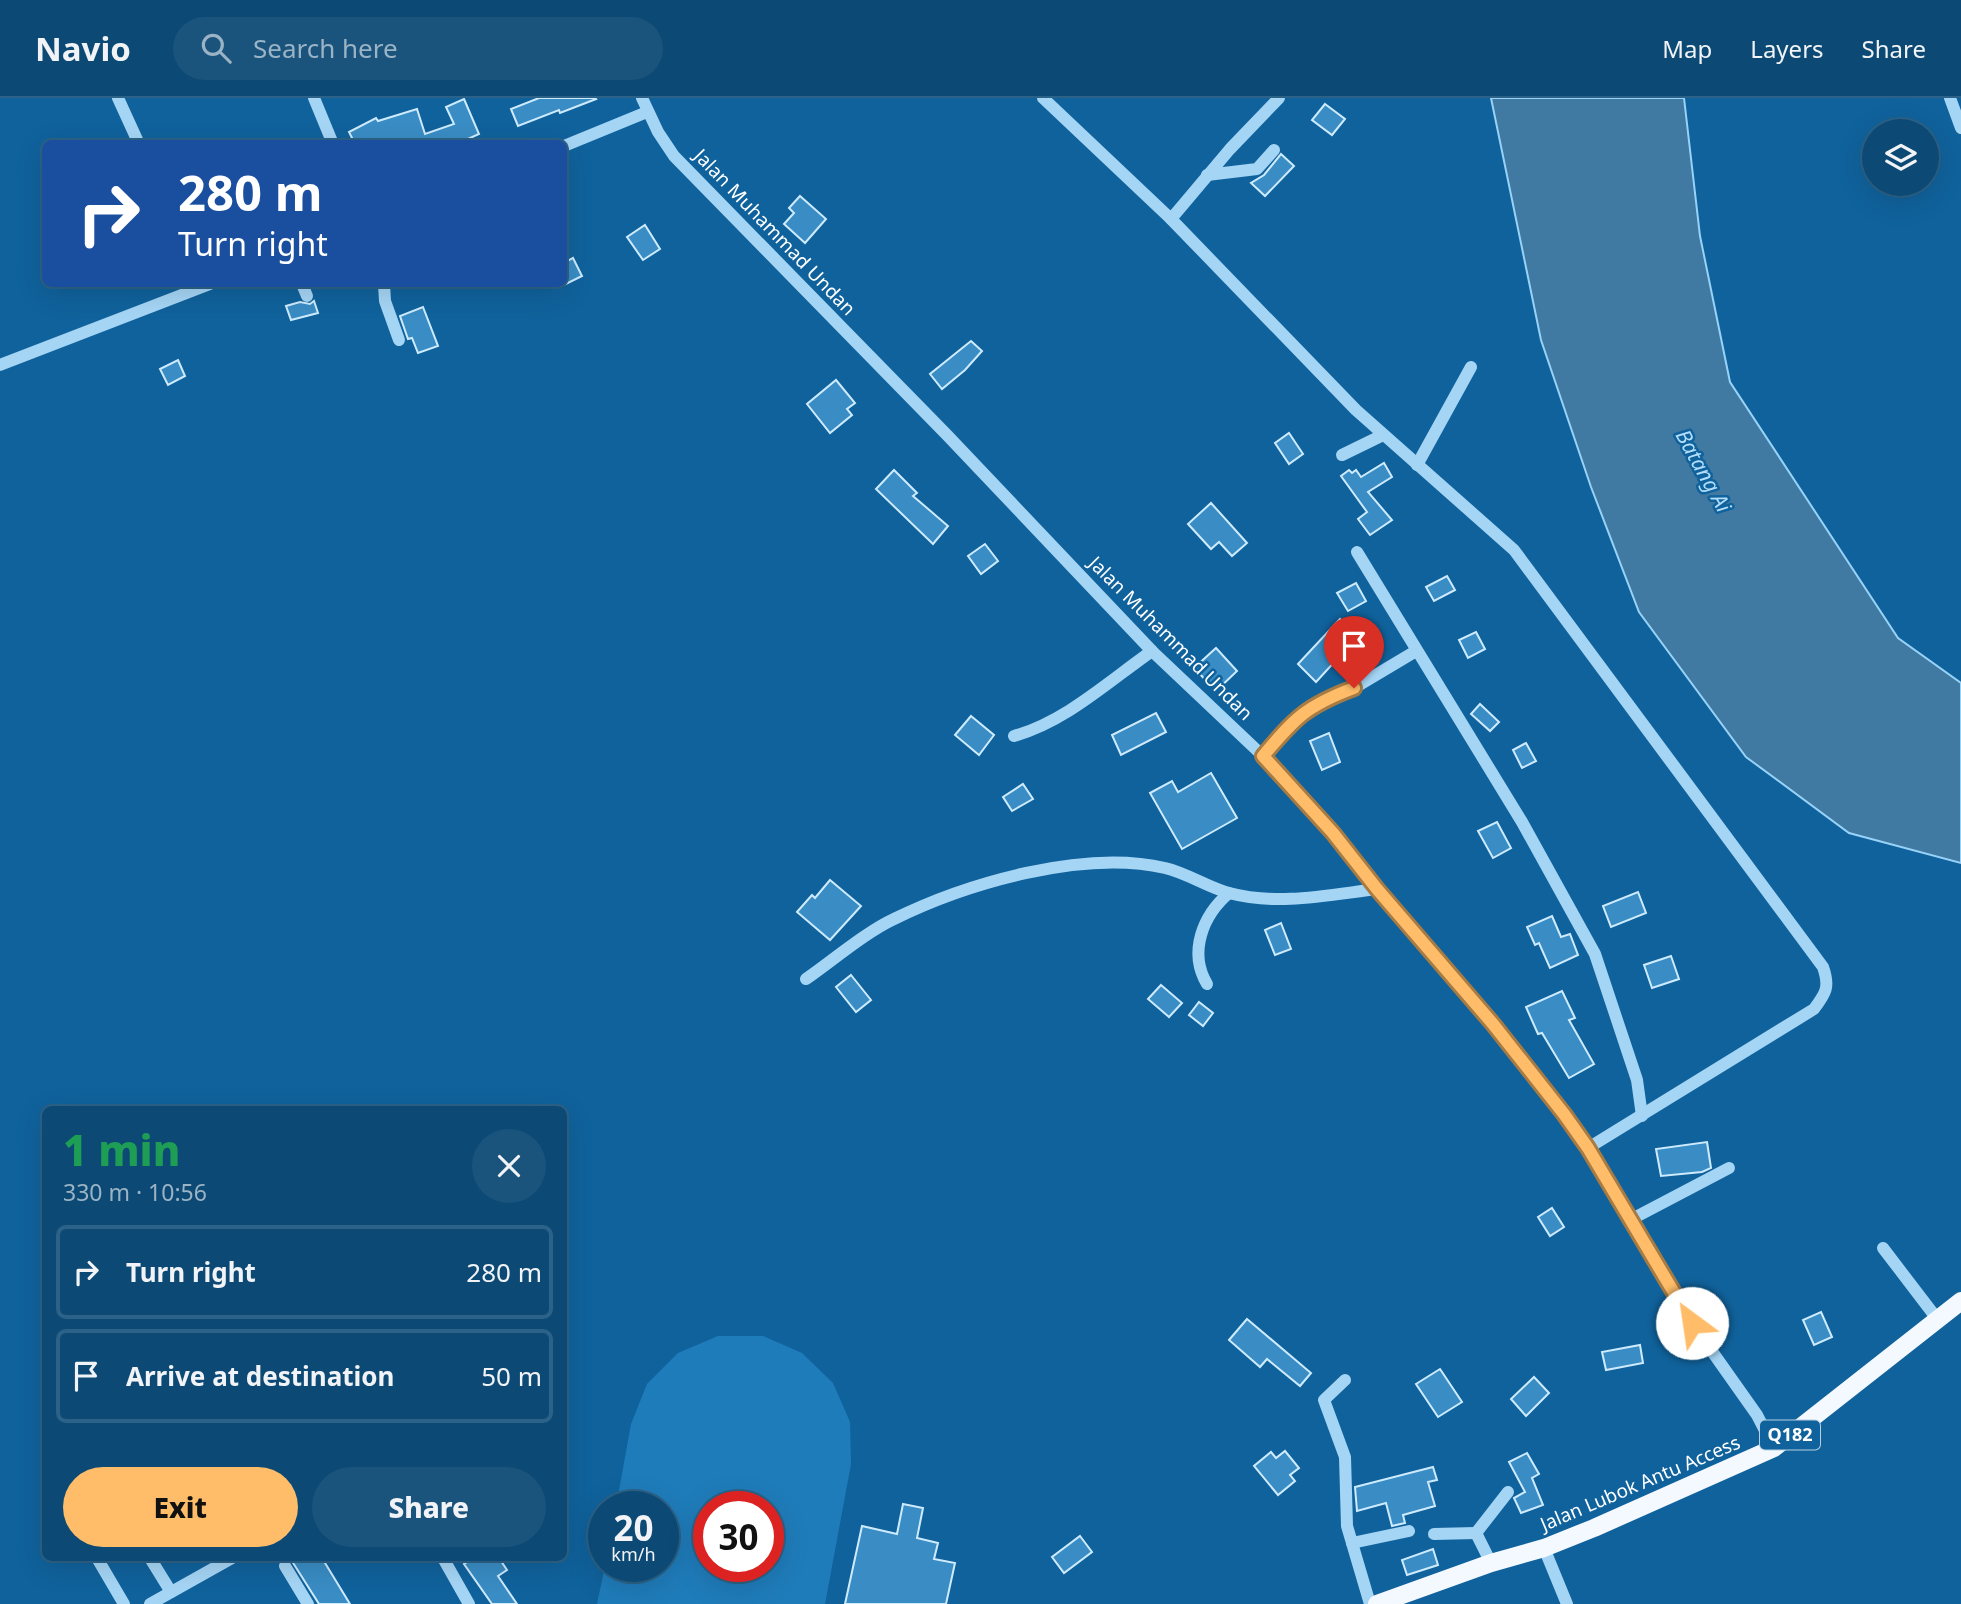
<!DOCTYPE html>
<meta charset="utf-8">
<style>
body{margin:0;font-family:"Noto Sans",sans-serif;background:#1a547d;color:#f1f3f6;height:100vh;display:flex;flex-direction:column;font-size:26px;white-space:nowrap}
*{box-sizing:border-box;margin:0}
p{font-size:23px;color:#9ab3c5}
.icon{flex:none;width:38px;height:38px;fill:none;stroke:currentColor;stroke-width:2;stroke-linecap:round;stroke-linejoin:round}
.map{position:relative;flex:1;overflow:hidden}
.panel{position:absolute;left:42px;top:1008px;width:525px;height:455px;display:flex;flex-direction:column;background:#0c4a75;border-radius:10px;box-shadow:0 7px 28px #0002,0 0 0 2px #2c6287}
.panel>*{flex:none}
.hud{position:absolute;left:42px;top:42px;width:525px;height:147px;border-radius:10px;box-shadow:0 7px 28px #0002,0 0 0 2px #2c6287;background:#1a4fa0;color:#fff;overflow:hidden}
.controls{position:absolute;left:1862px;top:21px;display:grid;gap:14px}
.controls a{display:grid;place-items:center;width:77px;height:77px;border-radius:50%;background:#0c4a75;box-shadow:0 7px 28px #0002,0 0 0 2px #2c6287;font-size:35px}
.speed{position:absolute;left:588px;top:1393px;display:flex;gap:14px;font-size:35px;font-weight:700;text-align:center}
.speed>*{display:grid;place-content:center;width:91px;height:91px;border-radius:50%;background:#0c4a75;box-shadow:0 7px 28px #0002,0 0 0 2px #2c6287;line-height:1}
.speed small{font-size:18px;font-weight:400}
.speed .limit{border:10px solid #d22;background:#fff;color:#111}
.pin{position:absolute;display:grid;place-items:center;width:60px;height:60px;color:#fff;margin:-72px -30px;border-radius:50% 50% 50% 0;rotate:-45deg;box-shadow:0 0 7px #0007}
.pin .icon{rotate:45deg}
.me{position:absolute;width:77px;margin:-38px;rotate:329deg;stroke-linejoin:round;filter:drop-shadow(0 0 5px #0008)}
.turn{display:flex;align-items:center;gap:24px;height:147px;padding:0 21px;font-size:32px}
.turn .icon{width:91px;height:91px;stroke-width:2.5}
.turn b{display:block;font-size:49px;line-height:60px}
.round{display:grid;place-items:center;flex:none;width:74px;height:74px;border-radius:37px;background:#1a547d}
.head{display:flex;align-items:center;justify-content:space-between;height:119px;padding:0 21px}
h1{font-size:42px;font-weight:800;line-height:52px;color:#1e9e55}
.button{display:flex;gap:14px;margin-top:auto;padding:14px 21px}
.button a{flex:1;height:80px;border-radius:42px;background:#ffbd69;color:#111;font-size:28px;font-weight:800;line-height:80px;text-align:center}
.button a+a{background:#1a547d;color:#f1f3f6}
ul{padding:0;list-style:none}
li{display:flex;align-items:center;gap:21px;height:94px;margin:0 14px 10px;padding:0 7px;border:4px solid #2c6287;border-radius:10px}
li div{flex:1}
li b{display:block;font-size:26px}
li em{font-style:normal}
header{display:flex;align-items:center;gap:42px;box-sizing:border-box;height:98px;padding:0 35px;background:#0c4a75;border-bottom:2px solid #2c6287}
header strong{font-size:33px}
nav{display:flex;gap:38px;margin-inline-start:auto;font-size:24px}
.search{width:490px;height:63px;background:#1a547d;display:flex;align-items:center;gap:18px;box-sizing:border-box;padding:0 24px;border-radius:38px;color:#9ab3c5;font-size:26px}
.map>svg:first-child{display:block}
</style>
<header>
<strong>Navio</strong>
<div class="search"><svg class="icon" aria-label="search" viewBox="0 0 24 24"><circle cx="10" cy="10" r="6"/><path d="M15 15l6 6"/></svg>Search here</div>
<nav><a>Map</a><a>Layers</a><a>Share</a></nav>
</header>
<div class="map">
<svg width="1961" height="1506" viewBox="0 0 1961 1506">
<rect width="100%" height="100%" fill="#10629c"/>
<!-- green -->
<path fill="#1f7cba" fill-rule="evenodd" d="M 718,1238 L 763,1238 L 802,1255 L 833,1285 L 850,1324 L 851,1366 L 825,1506 L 597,1506 L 605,1468 L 663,1468 L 663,1409 L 616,1409 L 631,1326 L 647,1286 L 678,1255 ZM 709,1409 L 768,1409 L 768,1468 L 709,1468 Z"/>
<!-- water -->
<path fill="#4079a2" stroke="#97d2f8" stroke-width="2" d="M 1491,0 L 1684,0 L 1700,138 L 1730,284 L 1898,540 L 1961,585 L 1961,765 L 1849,735 L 1746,659 L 1639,514 L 1591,389 L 1541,242 Z"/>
<!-- building -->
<g fill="#398cc4" stroke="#ceebfe" stroke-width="2">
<path d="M 539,0 L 595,0 L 596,1 L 560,15 L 559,12 L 518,28 L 511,11 Z"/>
<path d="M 464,1 L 479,36 L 457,46 L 355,46 L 349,34 L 376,20 L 378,23 L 417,11 L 425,36 L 454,26 L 446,9 Z"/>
<path d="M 1325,6 L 1345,21 L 1332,37 L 1312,22 Z"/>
<path d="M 1281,56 L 1294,68 L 1265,98 L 1251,85 L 1264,77 Z"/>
<path d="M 800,98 L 826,121 L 805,145 L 784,126 L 794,115 L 789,110 Z"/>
<path d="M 645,127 L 660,151 L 643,162 L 627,139 Z"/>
<path d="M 573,160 L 582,178 L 564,187 L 564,165 Z"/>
<path d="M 314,203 L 318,215 L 291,222 L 286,208 L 300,204 L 310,206 Z"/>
<path d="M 423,209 L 438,248 L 418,255 L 412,240 L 408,241 L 400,218 Z"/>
<path d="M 971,243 L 982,253 L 965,272 L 942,291 L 930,276 Z"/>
<path d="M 178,262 L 185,278 L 168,287 L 160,271 Z"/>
<path d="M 836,282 L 855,305 L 847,311 L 852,317 L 830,335 L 807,306 Z"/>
<path d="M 1289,335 L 1303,356 L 1289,366 L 1275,345 Z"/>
<path d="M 1384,365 L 1392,379 L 1368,394 L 1392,422 L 1370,437 L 1358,421 L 1367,414 L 1341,378 L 1349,372 L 1352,375 L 1356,372 L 1361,379 Z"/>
<path d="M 894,372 L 917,395 L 913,398 L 948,428 L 933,446 L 876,391 Z"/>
<path d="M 1211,405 L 1247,445 L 1232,458 L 1219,444 L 1211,451 L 1188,426 Z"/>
<path d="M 985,446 L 998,463 L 981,476 L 968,458 Z"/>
<path d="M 1447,478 L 1455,492 L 1434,503 L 1426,489 Z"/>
<path d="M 1356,485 L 1366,503 L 1348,513 L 1337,495 Z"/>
<path d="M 1340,521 L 1359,539 L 1355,543 L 1373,560 L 1357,577 L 1338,560 L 1316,584 L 1298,566 Z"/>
<path d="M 1476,534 L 1485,551 L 1468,560 L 1459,542 Z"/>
<path d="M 1216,550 L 1237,573 L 1216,593 L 1194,570 Z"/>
<path d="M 1480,606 L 1499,624 L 1490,633 L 1471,616 Z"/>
<path d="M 1156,615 L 1166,634 L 1121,657 L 1112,637 Z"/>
<path d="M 971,618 L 994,637 L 979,657 L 955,637 Z"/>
<path d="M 1329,635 L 1340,664 L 1322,672 L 1310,643 Z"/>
<path d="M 1526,645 L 1536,663 L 1522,670 L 1513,652 Z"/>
<path d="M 1211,675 L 1237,720 L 1182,751 L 1150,695 L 1172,683 L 1178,694 Z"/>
<path d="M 1023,686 L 1033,701 L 1012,713 L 1003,699 Z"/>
<path d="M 1497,724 L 1511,750 L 1493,760 L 1478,733 Z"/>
<path d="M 830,782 L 861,808 L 830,842 L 797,814 L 812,797 L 815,800 Z"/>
<path d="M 1638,794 L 1646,815 L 1611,829 L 1603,808 Z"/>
<path d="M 1552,818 L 1561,839 L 1570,836 L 1578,857 L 1550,870 L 1539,845 L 1535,847 L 1527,829 Z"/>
<path d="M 1281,825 L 1291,851 L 1275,857 L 1265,832 Z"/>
<path d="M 1671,858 L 1679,881 L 1652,890 L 1644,867 Z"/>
<path d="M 851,877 L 871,902 L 856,914 L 836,889 Z"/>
<path d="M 1161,887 L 1182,905 L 1169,919 L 1148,901 Z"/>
<path d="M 1562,893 L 1575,920 L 1569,922 L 1594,966 L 1569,980 L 1542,935 L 1538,936 L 1526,909 Z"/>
<path d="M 1199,904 L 1213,915 L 1203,928 L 1189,917 Z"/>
<path d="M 1707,1044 L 1711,1070 L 1702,1074 L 1661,1078 L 1656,1051 Z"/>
<path d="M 1552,1110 L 1564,1129 L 1550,1138 L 1538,1119 Z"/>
<path d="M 1821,1214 L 1832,1239 L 1814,1247 L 1803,1222 Z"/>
<path d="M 1247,1221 L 1311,1275 L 1300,1288 L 1267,1261 L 1260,1269 L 1229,1242 Z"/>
<path d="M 1640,1247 L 1643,1265 L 1606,1272 L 1602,1254 Z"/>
<path d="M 1440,1271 L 1462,1304 L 1438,1319 L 1416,1286 Z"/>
<path d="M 1534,1279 L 1549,1295 L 1526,1318 L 1511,1301 Z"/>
<path d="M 1285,1353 L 1299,1370 L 1290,1377 L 1295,1383 L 1278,1397 L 1254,1368 L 1271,1354 L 1276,1360 Z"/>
<path d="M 1527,1355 L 1539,1376 L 1532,1380 L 1543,1407 L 1521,1415 L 1514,1400 L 1525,1394 L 1509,1364 Z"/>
<path d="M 1433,1369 L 1437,1382 L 1428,1384 L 1435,1408 L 1403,1417 L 1405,1425 L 1392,1428 L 1386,1405 L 1357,1413 L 1355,1389 Z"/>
<path d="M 903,1406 L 923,1410 L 917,1440 L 938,1445 L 934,1461 L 955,1465 L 946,1506 L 845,1506 L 862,1428 L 897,1436 Z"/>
<path d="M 1080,1438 L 1092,1454 L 1064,1475 L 1052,1459 Z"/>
<path d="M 1433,1451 L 1438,1467 L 1407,1477 L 1402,1462 Z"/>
<path d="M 290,1460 L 322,1460 L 350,1506 L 319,1506 Z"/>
<path d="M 474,1460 L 499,1460 L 507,1472 L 498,1478 L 517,1506 L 492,1506 L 464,1466 Z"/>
</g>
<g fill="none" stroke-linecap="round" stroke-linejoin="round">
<!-- minor -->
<g stroke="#a5d5f5" stroke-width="12">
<path d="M 118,0 L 139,46"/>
<path d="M 314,0 L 333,46"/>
<path d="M 642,0 L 658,34 L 674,58 L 947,337 L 1152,553 L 1263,658 L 1333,735 L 1377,791 L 1493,926 L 1588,1050 L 1692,1225 L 1757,1317 L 1774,1350"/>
<path d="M 1043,0 L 1171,121 L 1356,312 L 1514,452 L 1823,869 C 1830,889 1826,895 1814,911 L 1588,1050"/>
<path d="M 1950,0 L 1961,30"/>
<path d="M 564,48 L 647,14"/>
<path d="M 1207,77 L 1257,71 L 1274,52"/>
<path d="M 1171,121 L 1230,51 L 1279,0"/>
<path d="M 302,186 L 307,198"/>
<path d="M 384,186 L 385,203 L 399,242"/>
<path d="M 0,267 L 210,186"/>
<path d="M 1342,357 L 1383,337"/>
<path d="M 1417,367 L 1471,269"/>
<path d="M 1357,454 L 1522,724 L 1595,856 L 1637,982 L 1642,1018"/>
<path d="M 1014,638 C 1065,624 1109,583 1152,553"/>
<path d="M 1263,658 L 1291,625 L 1304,614 L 1326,601 L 1354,590 L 1416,553"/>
<path d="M 806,881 C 832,863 866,834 894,821 C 967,785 1084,751 1165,770 C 1187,775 1207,789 1229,795 C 1278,808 1328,797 1377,791"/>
<path d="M 1207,886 C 1188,854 1203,817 1229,795"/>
<path d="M 1630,1122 L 1729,1070"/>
<path d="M 1883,1150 L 1938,1222"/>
<path d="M 1345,1282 L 1324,1302 L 1345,1359 L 1347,1428 L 1370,1506"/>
<path d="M 1434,1436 L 1476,1435"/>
<path d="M 1352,1445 L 1409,1433"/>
<path d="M 1544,1450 L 1567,1506"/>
<path d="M 97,1460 L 124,1506"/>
<path d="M 150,1460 L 171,1494"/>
<path d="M 443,1460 L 469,1506"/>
<path d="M 1491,1465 L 1476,1435 L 1508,1394"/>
<path d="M 285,1468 L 308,1506"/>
<path d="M 150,1506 L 232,1460"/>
</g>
<!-- major -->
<path stroke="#f3f9ff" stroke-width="18" d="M 1377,1506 L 1491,1465 L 1544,1450 L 1594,1430 L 1774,1350 L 1961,1203"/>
</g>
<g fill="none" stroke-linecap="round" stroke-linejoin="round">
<!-- route casing -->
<g stroke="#a67b44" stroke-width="18">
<path id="route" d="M 1354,590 C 1306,608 1295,620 1263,658 L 1333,735 L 1377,791 L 1493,926 L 1564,1016 L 1588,1050 L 1692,1225"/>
</g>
<!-- route -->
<use href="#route" stroke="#ffbd69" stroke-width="12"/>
</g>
<g text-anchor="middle" stroke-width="5" stroke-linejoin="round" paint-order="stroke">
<!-- shield labels -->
<rect fill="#10629c" stroke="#b7d0e1" stroke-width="2" x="1760" y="1322.5" width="60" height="29" rx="5"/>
<g font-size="18" font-weight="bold" fill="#fff">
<text x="1790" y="1343">Q182</text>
</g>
<!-- street labels -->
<g font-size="19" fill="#fff" stroke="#10629c">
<text transform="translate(775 134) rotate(46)" y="7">Jalan Muhammad Undan</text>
<text transform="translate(1171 540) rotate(45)" y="7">Jalan Muhammad Undan</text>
<text transform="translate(1640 1385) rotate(-23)" y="7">Jalan Lubok Antu Access</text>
</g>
<!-- water labels -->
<g font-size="21" font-style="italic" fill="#b2defb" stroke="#10629c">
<text transform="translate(1703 373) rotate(61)" y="7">Batang Ai</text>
</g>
</g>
</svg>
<div class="controls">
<a><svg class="icon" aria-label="layers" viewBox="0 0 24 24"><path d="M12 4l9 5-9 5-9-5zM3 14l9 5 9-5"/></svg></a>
</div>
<div class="speed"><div>20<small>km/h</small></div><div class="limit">30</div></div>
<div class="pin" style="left:1354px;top:590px;background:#d93025"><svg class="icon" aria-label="arrive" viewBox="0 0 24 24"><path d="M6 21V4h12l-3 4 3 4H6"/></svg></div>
<svg class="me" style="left:1692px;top:1225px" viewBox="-20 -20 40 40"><circle r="19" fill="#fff"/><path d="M0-13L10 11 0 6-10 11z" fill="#ffbd69"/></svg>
<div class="hud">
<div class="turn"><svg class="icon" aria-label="right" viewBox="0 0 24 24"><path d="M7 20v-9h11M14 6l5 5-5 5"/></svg><div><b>280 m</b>Turn right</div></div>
</div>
<section class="panel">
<div class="head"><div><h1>1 min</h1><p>330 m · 10:56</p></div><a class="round"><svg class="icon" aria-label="close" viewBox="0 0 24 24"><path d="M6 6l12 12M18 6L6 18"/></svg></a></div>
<ul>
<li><svg class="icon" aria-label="right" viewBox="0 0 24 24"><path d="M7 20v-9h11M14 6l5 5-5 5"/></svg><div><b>Turn right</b></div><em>280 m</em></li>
<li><svg class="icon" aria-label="arrive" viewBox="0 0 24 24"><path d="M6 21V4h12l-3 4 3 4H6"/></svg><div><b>Arrive at destination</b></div><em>50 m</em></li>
</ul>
<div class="button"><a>Exit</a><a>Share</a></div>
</section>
</div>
